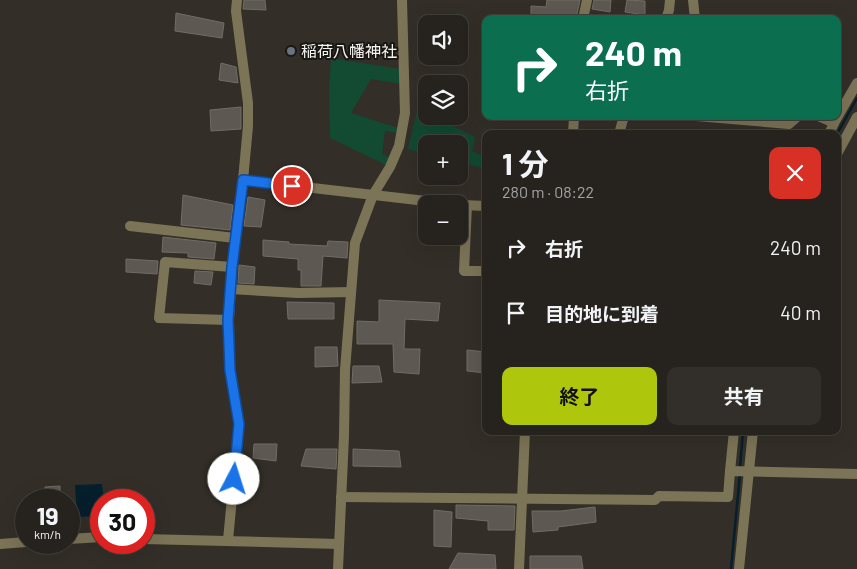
<!DOCTYPE html>
<html lang="ja">
<meta charset="utf-8">
<style>
body{margin:0;font-family:Barlow,"Noto Sans JP",sans-serif;background:#322f2b;color:#f1f3f6;height:100vh;display:flex;flex-direction:column;font-size:19px;white-space:nowrap}
*{box-sizing:border-box;margin:0}
p{font-size:16px;color:#a4a4a4}
.icon{flex:none;width:28px;height:28px;fill:none;stroke:currentColor;stroke-width:2;stroke-linecap:round;stroke-linejoin:round}
.map{position:relative;flex:1;overflow:hidden}
.details{position:absolute;left:482px;top:130px;width:359px;height:305px;display:flex;flex-direction:column;background:#26231e;border-radius:10px;box-shadow:0 5px 20px #0002,0 0 0 1px #42403c}
.details>*{flex:none}
.guide{position:absolute;left:482px;top:15px;width:359px;height:105px;border-radius:10px;box-shadow:0 5px 20px #0002,0 0 0 1px #42403c;background:#0b6e4f;color:#fff;overflow:hidden}
.tools{position:absolute;left:418px;top:15px;display:grid;gap:10px}
.tools a{display:grid;place-items:center;width:50px;height:50px;border-radius:10px;background:#26231e;box-shadow:0 5px 20px #0002,0 0 0 1px #42403c;font-size:25px}
.speed{position:absolute;left:15px;top:489px;display:flex;gap:10px;font-size:25px;font-weight:700;text-align:center}
.speed>*{display:grid;place-content:center;width:65px;height:65px;border-radius:50%;background:#26231e;box-shadow:0 5px 20px #0002,0 0 0 1px #42403c;line-height:1}
.speed small{font-size:12px;font-weight:400}
.speed .limit{border:8px solid #d22;background:#fff;color:#111}
.pin{position:absolute;display:grid;place-items:center;width:42px;height:42px;color:#fff;margin:-21px;border:2px solid #fff;border-radius:50%;box-shadow:0 1px 5px #0007}
.me{position:absolute;width:55px;margin:-28px;rotate:5deg;stroke-linejoin:round;filter:drop-shadow(0 0 4px #0008)}
.turn{display:flex;align-items:center;gap:18px;height:105px;padding:0 20px;font-size:22px}
.turn .icon{width:65px;height:65px;stroke-width:2.5}
.turn b{display:block;font-size:35px;line-height:42px}
.round{display:grid;place-items:center;flex:none;width:52px;height:52px;border-radius:10px;background:#322f2b}
.headline{display:flex;align-items:center;justify-content:space-between;height:85px;padding:0 20px}
h1{font-size:30px;font-weight:700;line-height:38px}
.button{display:flex;gap:10px;margin-top:auto;padding:10px 20px}
.button a{flex:1;height:58px;border-radius:10px;background:#aec60b;color:#111;font-size:20px;font-weight:700;line-height:58px;text-align:center}
.button a+a{background:#322f2b;color:#f1f3f6}
ul{padding:0;list-style:none}
li{display:flex;align-items:center;gap:15px;height:65px;padding:0 20px}
li div{flex:1}
li b{display:block;font-size:19px}
li em{font-style:normal}
.map>svg:first-child{display:block}
</style>
<div class="map">
<svg width="857" height="569" viewBox="0 0 857 569">
<rect width="100%" height="100%" fill="#332f28"/>
<!-- green -->
<g fill="#124a32">
<path d="M 331,58 L 400,69 L 401,84 L 371,79 L 351,113 L 398,128 L 397,133 L 385,131 L 382,154 L 390,158 L 386,165 L 330,138 L 329,87 Z"/>
<path d="M 417,111 L 426,114 L 426,116 L 432,116 L 475,137 L 472,151 L 486,157 L 486,169 L 459,162 L 459,144 L 426,144 L 426,154 L 408,149 Z"/>
</g>
<!-- water -->
<path fill="#061f2c" d="M 102,484 L 104,500 L 101,500 L 101,516 L 77,517 L 75,485 Z"/>
<g fill="none" stroke-linecap="round" stroke-linejoin="round">
<!-- stream -->
<g stroke="#061f2c" stroke-width="2.5">
<path d="M 837,134 L 857,98"/>
<path d="M 740,468 L 743,431"/>
<path d="M 731,569 L 740,473"/>
</g>
</g>
<!-- building -->
<g fill="#5d5851" stroke="#716c65">
<path d="M 244,0 L 265,0 L 266,10 L 243,9 Z"/>
<path d="M 547,0 L 580,0 L 576,19 L 531,18 L 531,6 L 546,7 Z"/>
<path d="M 594,0 L 611,0 L 610,12 L 592,9 Z"/>
<path d="M 627,0 L 645,1 L 645,15 L 625,12 Z"/>
<path d="M 176,13 L 224,23 L 222,38 L 175,31 Z"/>
<path d="M 221,63 L 236,67 L 238,83 L 219,80 Z"/>
<path d="M 241,107 L 241,129 L 211,131 L 210,110 Z"/>
<path d="M 183,195 L 233,205 L 230,230 L 181,225 Z"/>
<path d="M 248,197 L 265,200 L 261,227 L 244,226 Z"/>
<path d="M 163,237 L 216,243 L 214,259 L 188,257 L 188,253 L 162,252 Z"/>
<path d="M 263,240 L 289,242 L 289,244 L 327,246 L 328,241 L 348,242 L 347,258 L 323,256 L 321,286 L 301,286 L 301,270 L 298,270 L 298,259 L 263,256 Z"/>
<path d="M 126,259 L 158,261 L 157,274 L 126,272 Z"/>
<path d="M 239,265 L 255,267 L 254,284 L 238,283 Z"/>
<path d="M 195,271 L 213,272 L 211,285 L 194,283 Z"/>
<path d="M 379,300 L 440,303 L 438,321 L 405,319 L 404,349 L 420,349 L 419,374 L 394,372 L 393,344 L 357,344 L 357,321 L 379,322 Z"/>
<path d="M 287,302 L 334,303 L 334,319 L 288,319 Z"/>
<path d="M 315,347 L 337,347 L 338,366 L 315,367 Z"/>
<path d="M 467,350 L 486,352 L 486,373 L 467,371 Z"/>
<path d="M 353,366 L 379,366 L 382,382 L 352,383 Z"/>
<path d="M 254,444 L 277,444 L 276,461 L 253,458 Z"/>
<path d="M 306,449 L 337,449 L 336,469 L 301,466 Z"/>
<path d="M 353,449 L 399,451 L 401,467 L 353,466 Z"/>
<path d="M 60,486 L 60,500 L 45,500 L 45,487 Z"/>
<path d="M 456,505 L 515,506 L 514,530 L 488,530 L 488,521 L 456,518 Z"/>
<path d="M 595,507 L 596,522 L 558,527 L 558,530 L 533,532 L 532,511 L 561,511 Z"/>
<path d="M 434,510 L 452,512 L 451,547 L 434,546 Z"/>
<path d="M 458,553 L 495,555 L 496,569 L 449,569 Z"/>
<path d="M 530,556 L 581,556 L 583,569 L 530,569 Z"/>
</g>
<g fill="none" stroke-linecap="round" stroke-linejoin="round">
<!-- minor -->
<g stroke="#7c7457" stroke-width="10">
<path d="M 693,0 L 695,19"/>
<path d="M 583,19 L 587,0"/>
<path d="M 666,19 L 669,10 L 670,0"/>
<path d="M 696,116 L 789,124 L 798,116"/>
<path d="M 818,116 L 834,123 L 857,83"/>
<path d="M 573,134 L 574,116"/>
<path d="M 619,134 L 624,116"/>
<path d="M 829,134 L 834,123"/>
<path d="M 838,152 L 857,117"/>
<path d="M 243,180 L 452,204"/>
<path d="M 462,205 L 486,206"/>
<path d="M 467,205 L 464,271 L 486,271"/>
<path d="M 130,226 L 235,238"/>
<path d="M 230,289 L 298,293 L 351,292"/>
<path d="M 229,320 L 159,318 L 165,262 L 232,267"/>
<path d="M 730,471 L 734,431"/>
<path d="M 341,497 L 655,500 L 659,496 L 728,497 L 730,471 L 857,474"/>
<path d="M 69,539 L 101,537"/>
<path d="M 144,539 L 339,544"/>
<path d="M 228,540 L 239,424 L 230,370 L 229,320 L 232,267 L 243,180 L 248,126 L 248,103 L 236,11 L 237,0"/>
<path d="M 0,544 L 26,542"/>
<path d="M 338,569 L 344,436 L 345,370 L 355,243 L 373,195 L 390,167 L 399,146 L 405,113 L 402,0"/>
<path d="M 519,569 L 525,431"/>
<path d="M 739,569 L 753,431"/>
</g>
</g>
<g fill="none" stroke-linecap="round" stroke-linejoin="round">
<!-- route casing -->
<g stroke="#114b97" stroke-width="12">
<path id="route" d="M 234,479 L 239,424 L 230,370 L 228,320 L 232,267 L 243,180 L 292,186"/>
</g>
<!-- route -->
<use href="#route" stroke="#1a73e8" stroke-width="9"/>
</g>
<!-- markers -->
<circle fill="#6b7280" stroke="#191714" stroke-width="2" cx="291" cy="51" r="5"/>
<g text-anchor="middle" stroke-width="4" stroke-linejoin="round" paint-order="stroke">
<!-- poi labels -->
<g font-size="16" fill="#f6f4ef" stroke="#191714" text-anchor="start">
<text x="301" y="57">稲荷八幡神社</text>
</g>
</g>
</svg>
<div class="tools">
<a><svg class="icon" aria-label="sound" viewBox="0 0 24 24"><path d="M4 9h4l5-4v14l-5-4H4zM17 9q2 3 0 6"/></svg></a>
<a><svg class="icon" aria-label="layers" viewBox="0 0 24 24"><path d="M12 4l9 5-9 5-9-5zM3 14l9 5 9-5"/></svg></a>
<a>+</a>
<a>−</a>
</div>
<div class="speed"><div>19<small>km/h</small></div><div class="limit">30</div></div>
<div class="pin" style="left:292px;top:186px;background:#d93025"><svg class="icon" aria-label="arrive" viewBox="0 0 24 24"><path d="M6 21V4h12l-3 4 3 4H6"/></svg></div>
<svg class="me" style="left:234px;top:479px" viewBox="-20 -20 40 40"><circle r="19" fill="#fff"/><path d="M0-13L10 11 0 6-10 11z" fill="#1a73e8"/></svg>
<div class="guide">
<div class="turn"><svg class="icon" aria-label="right" viewBox="0 0 24 24"><path d="M7 20v-9h11M14 6l5 5-5 5"/></svg><div><b>240 m</b>右折</div></div>
</div>
<section class="details">
<div class="headline"><div><h1>1 分</h1><p>280 m · 08:22</p></div><a class="round" style="background:#d93025;color:#fff"><svg class="icon" aria-label="close" viewBox="0 0 24 24"><path d="M6 6l12 12M18 6L6 18"/></svg></a></div>
<ul>
<li><svg class="icon" aria-label="right" viewBox="0 0 24 24"><path d="M7 20v-9h11M14 6l5 5-5 5"/></svg><div><b>右折</b></div><em>240 m</em></li>
<li><svg class="icon" aria-label="arrive" viewBox="0 0 24 24"><path d="M6 21V4h12l-3 4 3 4H6"/></svg><div><b>目的地に到着</b></div><em>40 m</em></li>
</ul>
<div class="button"><a>終了</a><a>共有</a></div>
</section>
</div>
